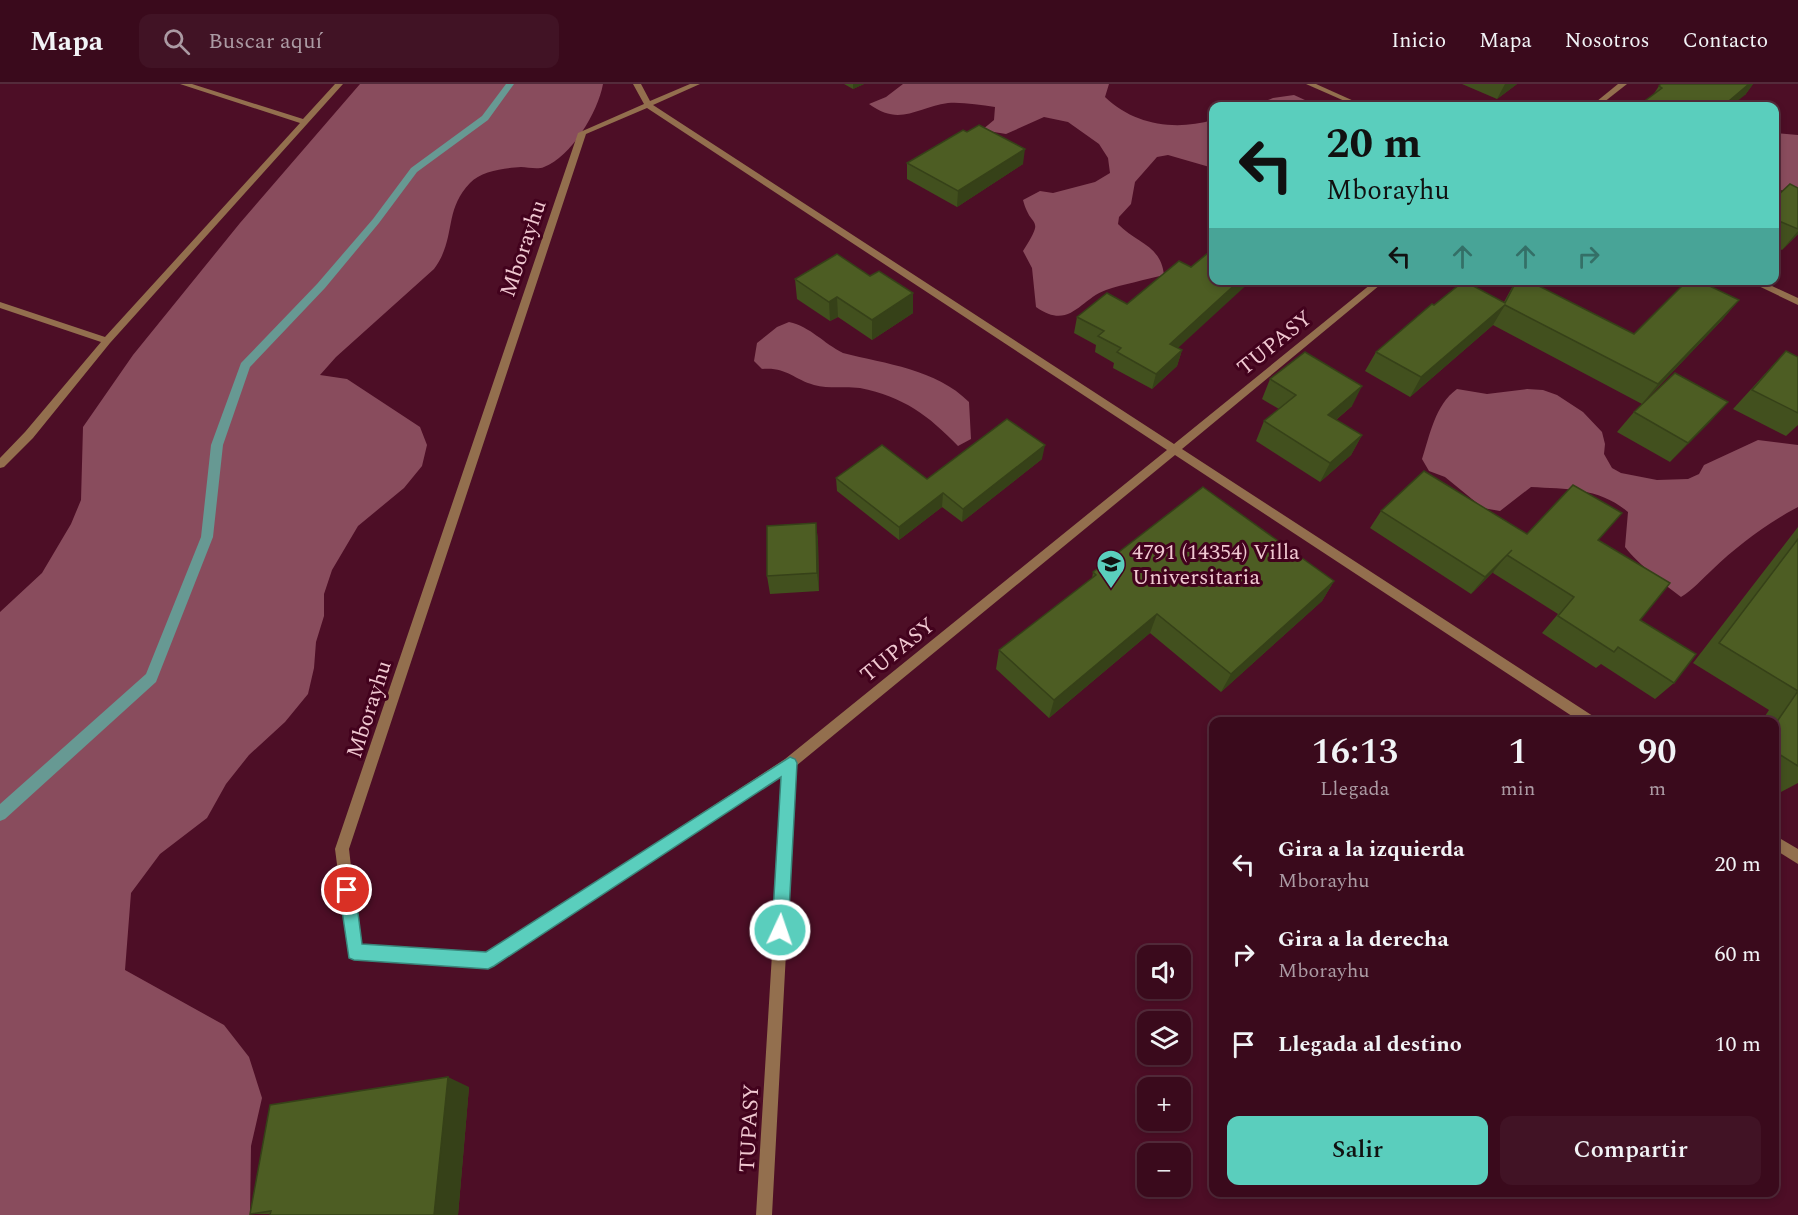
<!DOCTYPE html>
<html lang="es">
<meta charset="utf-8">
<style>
body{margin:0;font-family:Spectral,serif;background:#411325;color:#f1f3f6;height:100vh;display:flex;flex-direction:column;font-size:22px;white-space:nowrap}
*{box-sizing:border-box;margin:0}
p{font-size:20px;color:#ab9aa3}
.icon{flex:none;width:33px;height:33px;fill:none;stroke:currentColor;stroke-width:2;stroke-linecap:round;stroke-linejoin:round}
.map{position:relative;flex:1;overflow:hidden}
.side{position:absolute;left:1209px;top:633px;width:570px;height:480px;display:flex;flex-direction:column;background:#3a0a1c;border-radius:12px;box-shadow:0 3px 9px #0003,0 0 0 2px #542b3b}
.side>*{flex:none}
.guide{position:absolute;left:1209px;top:18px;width:570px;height:183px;border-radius:12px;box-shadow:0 3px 9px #0003,0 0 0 2px #542b3b;background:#5acebd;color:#111;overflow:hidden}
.tools{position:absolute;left:1137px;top:861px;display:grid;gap:12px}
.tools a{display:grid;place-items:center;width:54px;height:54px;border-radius:12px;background:#3a0a1c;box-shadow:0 3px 9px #0003,0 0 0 2px #542b3b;font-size:30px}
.pin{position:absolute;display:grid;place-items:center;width:51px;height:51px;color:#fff;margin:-26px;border:3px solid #fff;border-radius:50%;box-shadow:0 2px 6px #0007}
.me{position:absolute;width:66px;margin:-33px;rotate:3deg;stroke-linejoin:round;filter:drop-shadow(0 0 4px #0008)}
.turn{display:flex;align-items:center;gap:21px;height:126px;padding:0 18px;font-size:27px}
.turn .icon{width:78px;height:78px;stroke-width:2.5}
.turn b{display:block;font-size:42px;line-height:51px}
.lanes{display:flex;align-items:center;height:57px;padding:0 18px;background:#0003;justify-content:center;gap:30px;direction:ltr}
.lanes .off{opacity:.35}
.eta{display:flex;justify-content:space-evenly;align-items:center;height:102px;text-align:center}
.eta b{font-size:36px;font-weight:600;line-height:42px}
.cta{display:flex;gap:12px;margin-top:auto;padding:12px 18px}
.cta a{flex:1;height:69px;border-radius:12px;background:#5acebd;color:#111;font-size:24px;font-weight:600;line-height:69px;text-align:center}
.cta a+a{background:#411325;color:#f1f3f6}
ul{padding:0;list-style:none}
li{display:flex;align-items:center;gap:18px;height:90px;padding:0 18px}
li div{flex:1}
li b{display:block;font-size:22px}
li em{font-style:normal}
header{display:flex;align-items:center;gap:36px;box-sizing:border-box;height:84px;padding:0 30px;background:#3a0a1c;border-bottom:2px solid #542b3b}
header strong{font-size:28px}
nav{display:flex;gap:33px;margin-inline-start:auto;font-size:21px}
.search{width:420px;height:54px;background:#411325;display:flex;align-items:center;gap:15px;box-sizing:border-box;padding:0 21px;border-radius:12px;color:#ab9aa3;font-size:22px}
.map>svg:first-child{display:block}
</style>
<header>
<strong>Mapa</strong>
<div class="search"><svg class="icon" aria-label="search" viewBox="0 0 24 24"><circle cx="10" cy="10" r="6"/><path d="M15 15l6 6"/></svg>Buscar aquí</div>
<nav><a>Inicio</a><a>Mapa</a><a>Nosotros</a><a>Contacto</a></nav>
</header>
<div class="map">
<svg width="1798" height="1131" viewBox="0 0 1798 1131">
<rect width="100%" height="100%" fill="#4d0e26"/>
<!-- forest -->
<g fill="#894c5d">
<path d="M 360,0 L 603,0 C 598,28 571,73 544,83 C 537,86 528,83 521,83 C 505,84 481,87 470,99 C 443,127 457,154 434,185 L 336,273 L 320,291 L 347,295 L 420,343 L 427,361 L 422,382 L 404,404 L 358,442 L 332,486 L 324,510 L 324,532 L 316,558 L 314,584 L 308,610 L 285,638 L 249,671 L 226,700 L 207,734 L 160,770 L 131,809 L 125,886 L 224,941 L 249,973 L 262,1014 L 251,1062 L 250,1131 L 0,1131 L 0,528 L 42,489 L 71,440 L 81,416 L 83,343 L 133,271 L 240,139 Z"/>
<path d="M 903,0 L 1109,0 L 1105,13 C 1134,41 1175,47 1213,36 L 1213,84 L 1168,71 L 1157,73 L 1135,98 L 1131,120 L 1119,133 L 1118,140 C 1136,159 1161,161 1164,191 C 1145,196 1124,200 1106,206 C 1080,215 1070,247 1036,223 L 1032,184 L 1023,167 C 1046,130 1031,147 1023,116 L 1040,107 L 1053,109 L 1095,98 L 1110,89 L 1108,74 L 1099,60 L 1068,38 L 1044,33 L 1006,50 L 982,46 L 994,36 L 995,23 C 980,21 963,18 948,19 C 917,23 900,43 869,20 L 886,13 Z"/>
<path d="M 1294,11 L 1318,22 L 1252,22 L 1273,14 Z"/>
<path d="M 1774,49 L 1798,51 L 1798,117 L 1775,102 Z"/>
<path d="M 789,238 C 811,243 823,259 843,269 C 886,280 936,285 969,318 L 971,355 L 958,362 C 928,331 904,313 860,304 C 846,302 829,305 814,301 C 793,295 787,283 762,285 L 754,277 L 757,259 L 777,243 Z"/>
<path d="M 1457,305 L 1487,310 L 1527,305 L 1543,306 L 1557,311 L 1583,328 L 1602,348 L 1605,360 L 1604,370 L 1612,384 L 1621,389 L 1657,396 L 1688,395 L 1699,390 L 1704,381 L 1758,356 L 1798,361 L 1798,423 C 1766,440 1738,461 1712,486 C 1701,496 1694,505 1681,513 C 1663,499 1638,480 1625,463 L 1628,428 C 1600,404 1567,405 1531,403 L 1500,427 L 1483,424 L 1445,393 L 1429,387 L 1422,375 C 1430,351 1435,321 1457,305 Z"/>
</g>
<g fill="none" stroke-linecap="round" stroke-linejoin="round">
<!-- stream -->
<path fill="#679993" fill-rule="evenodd" d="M 506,0 L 514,0 L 488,36 L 417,88 L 379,139 L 325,204 L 250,283 L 223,361 L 213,453 L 156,598 L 5,735 L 0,737 L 0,720 L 146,590 L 201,453 L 211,361 L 241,279 L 317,200 L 373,135 L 411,84 L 482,32 Z"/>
<!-- minor -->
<g fill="#936f4e" fill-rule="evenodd">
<path d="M 180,0 L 192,0 L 303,35 L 335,0 L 343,0 L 110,259 L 33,354 L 4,383 L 0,384 L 0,374 L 25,348 L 101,258 L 0,224 L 0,218 L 105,253 L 300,39 Z"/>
<path d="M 633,0 L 641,0 L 650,17 L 690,0 L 700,0 L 653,21 L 1174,360 L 1376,196 L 1386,196 L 1182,365 L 1596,634 L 1598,638 L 1581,638 L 1175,371 L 796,682 L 772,1131 L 756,1131 L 783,691 L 493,881 L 488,883 L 354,875 L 349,873 L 335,765 L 578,49 L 644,20 ZM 647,24 L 1167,366 L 785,675 L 486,869 L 360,861 L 349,765 L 586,50 Z"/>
<path d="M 1306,0 L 1316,0 L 1365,22 L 1356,22 Z"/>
<path d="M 1618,0 L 1627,0 L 1599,22 L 1591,22 Z"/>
<path d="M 1746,196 L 1759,196 L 1798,214 L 1798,221 Z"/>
<path d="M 1774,751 L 1798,765 L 1798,780 L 1774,765 Z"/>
</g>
</g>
<!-- wall -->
<g fill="#42501e">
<path d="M 844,0 L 864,0 L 853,5 Z"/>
<path d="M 1462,0 L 1517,0 L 1497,15 Z"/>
<path d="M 1661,0 L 1753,0 L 1745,11 L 1653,11 L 1659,2 Z"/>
<path d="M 967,48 L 1023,80 L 957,123 L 907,95 L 907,79 Z"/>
<path d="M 1798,104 L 1798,150 L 1782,166 L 1774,162 L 1774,115 Z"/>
<path d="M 1214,108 L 1214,125 L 1209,123 Z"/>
<path d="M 870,192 L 913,209 L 913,229 L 872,256 L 838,233 L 830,237 L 797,215 L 795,195 Z"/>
<path d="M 1516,196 L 1634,250 L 1739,216 L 1722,236 L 1642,320 L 1493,241 L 1410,313 L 1365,287 L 1376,268 L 1434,221 L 1504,218 Z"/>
<path d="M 1127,220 L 1178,264 L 1182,266 L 1177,282 L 1152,305 L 1113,284 L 1114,279 L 1095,268 L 1096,261 L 1074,249 L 1077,233 Z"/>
<path d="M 1786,267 L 1798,273 L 1798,341 L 1786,352 L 1733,325 Z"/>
<path d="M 1270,295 L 1352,322 L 1336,336 L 1362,351 L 1351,371 L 1320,398 L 1256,357 L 1264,337 L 1279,325 L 1262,315 Z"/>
<path d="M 1728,318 L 1670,378 L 1617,348 L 1634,328 Z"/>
<path d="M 1042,375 L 962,438 L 942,423 L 899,456 L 837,407 L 836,394 L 927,395 Z"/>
<path d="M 1381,427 L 1527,450 L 1598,456 L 1674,599 L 1655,615 L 1601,580 L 1596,584 L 1542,549 L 1558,530 L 1493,489 L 1494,487 L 1471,510 L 1370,444 Z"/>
<path d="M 816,439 L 818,458 L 819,507 L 770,510 L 767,492 Z"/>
<path d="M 1798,443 L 1798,699 L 1781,708 L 1774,704 L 1774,638 L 1761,638 L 1769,626 L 1693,579 Z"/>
<path d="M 1093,488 L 1334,497 L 1322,517 L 1221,608 L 1150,549 L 1049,634 L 996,585 L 999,566 L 1092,495 Z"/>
<path d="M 469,1003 L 458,1131 L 250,1130 Z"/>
</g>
<!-- shaded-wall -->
<g fill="#364118">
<path d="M 853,0 L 864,0 L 853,5 Z"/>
<path d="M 1505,0 L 1517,0 L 1497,15 Z"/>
<path d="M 1749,0 L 1753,0 L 1745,11 L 1731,22 L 1723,22 Z"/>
<path d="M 1025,65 L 1023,80 L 957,123 L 958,107 Z"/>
<path d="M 1798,147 L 1798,150 L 1782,166 Z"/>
<path d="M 1240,196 L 1252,196 L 1166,275 L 1170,260 Z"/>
<path d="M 913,209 L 913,229 L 872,256 L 872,236 Z"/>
<path d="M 837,213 L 838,233 L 830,237 L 829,218 Z"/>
<path d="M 1739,216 L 1722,236 L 1642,320 L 1658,300 Z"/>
<path d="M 1505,221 L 1493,241 L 1410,313 L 1421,293 Z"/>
<path d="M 1182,266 L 1177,282 L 1152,305 L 1156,290 Z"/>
<path d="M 1362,302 L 1352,322 L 1319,350 L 1328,331 Z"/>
<path d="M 1728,318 L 1710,338 L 1670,378 L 1688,359 Z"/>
<path d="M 1362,351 L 1351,371 L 1320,398 L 1330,379 Z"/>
<path d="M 1045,361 L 1042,375 L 962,438 L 963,425 Z"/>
<path d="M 943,409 L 942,423 L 899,456 L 899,443 Z"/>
<path d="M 816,439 L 818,458 L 819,507 L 817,489 Z"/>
<path d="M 1507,471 L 1494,487 L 1471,510 L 1485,493 Z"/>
<path d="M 1334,497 L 1322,517 L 1221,608 L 1231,590 Z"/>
<path d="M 1157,530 L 1150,549 L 1049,634 L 1054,616 Z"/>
<path d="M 448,993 L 469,1003 L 458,1131 L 434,1131 Z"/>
</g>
<!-- building -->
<g fill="#4d5d23" stroke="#364118" stroke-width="1.5">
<path d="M 1661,0 L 1749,0 L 1723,22 L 1638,22 L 1662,4 L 1659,2 Z"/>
<path d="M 979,41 L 1025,65 L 958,107 L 907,79 L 963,46 L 967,48 Z"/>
<path d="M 1790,100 L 1798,104 L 1798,145 L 1774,135 L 1774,115 Z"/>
<path d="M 1214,164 L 1214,196 L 1240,196 L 1170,260 L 1182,266 L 1156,290 L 1117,268 L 1121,264 L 1098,252 L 1104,247 L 1077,233 L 1107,209 L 1127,220 L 1179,177 L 1191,183 Z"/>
<path d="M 837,170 L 870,192 L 879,187 L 913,209 L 872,236 L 837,213 L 829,218 L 795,195 Z"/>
<path d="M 1517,196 L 1527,196 L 1634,250 L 1688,196 L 1697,196 L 1739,216 L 1658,300 L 1505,221 L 1421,293 L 1376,268 L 1432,220 L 1434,221 L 1464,197 L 1505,219 Z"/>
<path d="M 1786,267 L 1798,273 L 1798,329 L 1752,306 Z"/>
<path d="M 1305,268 L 1362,302 L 1328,331 L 1362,351 L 1330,379 L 1264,337 L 1296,311 L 1270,295 Z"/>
<path d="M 1675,289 L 1728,318 L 1688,359 L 1634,328 Z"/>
<path d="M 1007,335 L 1045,361 L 963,425 L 943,409 L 899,443 L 836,394 L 882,361 L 927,395 Z"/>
<path d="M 1424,387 L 1527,450 L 1573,401 L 1622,429 L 1598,456 L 1670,499 L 1640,536 L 1696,570 L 1674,599 L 1618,563 L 1614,568 L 1558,532 L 1574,513 L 1507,471 L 1512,466 L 1485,493 L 1381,427 Z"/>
<path d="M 1203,403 L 1334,497 L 1231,590 L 1157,530 L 1054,616 L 999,566 L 1096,491 L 1093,488 Z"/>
<path d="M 816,439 L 817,489 L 767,492 L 767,442 Z"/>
<path d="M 1798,455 L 1798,607 L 1719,559 Z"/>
<path d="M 1798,607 L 1798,682 L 1774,667 L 1774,642 Z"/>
<path d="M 448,993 L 434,1131 L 270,1131 L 271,1127 L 250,1130 L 270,1021 Z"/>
</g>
<!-- route -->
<path fill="#5acebd" stroke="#3a867b" stroke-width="1.5" d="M 790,673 L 795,675 L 797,679 L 788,846 L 786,851 L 780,854 L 774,851 L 772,846 L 781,693 L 494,882 L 488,885 L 354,876 L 349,874 L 339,806 L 342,801 L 347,798 L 353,801 L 355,806 L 362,860 L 486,868 Z"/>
<!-- icons -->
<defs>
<g id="school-pin" transform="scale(1.5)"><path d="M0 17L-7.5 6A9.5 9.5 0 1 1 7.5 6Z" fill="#5acebd" stroke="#42021d"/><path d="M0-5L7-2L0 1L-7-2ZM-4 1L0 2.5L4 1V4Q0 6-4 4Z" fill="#111"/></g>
</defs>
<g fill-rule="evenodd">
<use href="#school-pin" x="1111" y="480"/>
</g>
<g text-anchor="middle" stroke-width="6" stroke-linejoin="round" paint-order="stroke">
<!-- street labels -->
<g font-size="22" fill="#f0c8d1" stroke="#42021d">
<text transform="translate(522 164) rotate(-71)" y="8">Mborayhu</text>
<text transform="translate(1274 258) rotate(-39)" y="8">TUPASY</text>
<text transform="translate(897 565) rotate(-39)" y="8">TUPASY</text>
<text transform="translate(368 625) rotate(-72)" y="8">Mborayhu</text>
<text transform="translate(748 1044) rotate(-87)" y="8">TUPASY</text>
</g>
<!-- poi labels -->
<g font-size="22" fill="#f0c8d1" stroke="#42021d" text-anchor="start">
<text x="1132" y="475">4791 (14354) Villa<tspan x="1132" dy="25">Universitaria</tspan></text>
</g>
</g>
</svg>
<div class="tools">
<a><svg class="icon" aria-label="sound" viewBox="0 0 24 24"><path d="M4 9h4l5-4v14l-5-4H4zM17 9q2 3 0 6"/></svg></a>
<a><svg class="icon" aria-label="layers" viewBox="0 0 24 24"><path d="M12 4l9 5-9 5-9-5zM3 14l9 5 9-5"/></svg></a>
<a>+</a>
<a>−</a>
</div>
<div class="pin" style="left:347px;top:806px;background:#d93025"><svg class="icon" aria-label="arrive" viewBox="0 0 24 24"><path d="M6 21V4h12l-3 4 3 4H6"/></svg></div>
<svg class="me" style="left:780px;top:846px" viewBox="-20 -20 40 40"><circle r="17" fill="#5acebd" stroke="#fff" stroke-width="3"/><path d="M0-11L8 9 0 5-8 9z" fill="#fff"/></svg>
<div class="guide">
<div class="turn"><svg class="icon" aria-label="left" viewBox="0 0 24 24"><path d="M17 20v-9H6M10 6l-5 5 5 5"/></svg><div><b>20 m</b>Mborayhu</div></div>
<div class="lanes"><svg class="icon" aria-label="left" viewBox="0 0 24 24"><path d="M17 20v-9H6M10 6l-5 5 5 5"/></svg><svg class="icon off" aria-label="ahead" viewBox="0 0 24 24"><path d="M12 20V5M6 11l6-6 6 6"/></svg><svg class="icon off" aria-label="ahead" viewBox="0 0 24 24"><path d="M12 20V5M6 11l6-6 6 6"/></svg><svg class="icon off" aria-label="right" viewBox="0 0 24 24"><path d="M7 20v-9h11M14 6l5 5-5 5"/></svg></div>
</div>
<section class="side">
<div class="eta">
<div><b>16:13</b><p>Llegada</p></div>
<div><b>1</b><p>min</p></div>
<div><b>90</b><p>m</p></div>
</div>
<ul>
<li><svg class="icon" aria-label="left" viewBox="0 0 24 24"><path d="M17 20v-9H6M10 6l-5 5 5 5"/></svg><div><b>Gira a la izquierda</b><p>Mborayhu</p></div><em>20 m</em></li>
<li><svg class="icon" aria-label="right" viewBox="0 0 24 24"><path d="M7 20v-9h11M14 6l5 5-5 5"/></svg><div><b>Gira a la derecha</b><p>Mborayhu</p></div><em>60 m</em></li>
<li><svg class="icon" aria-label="arrive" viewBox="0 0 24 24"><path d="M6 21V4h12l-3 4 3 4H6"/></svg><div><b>Llegada al destino</b></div><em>10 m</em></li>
</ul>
<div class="cta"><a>Salir</a><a>Compartir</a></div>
</section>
</div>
